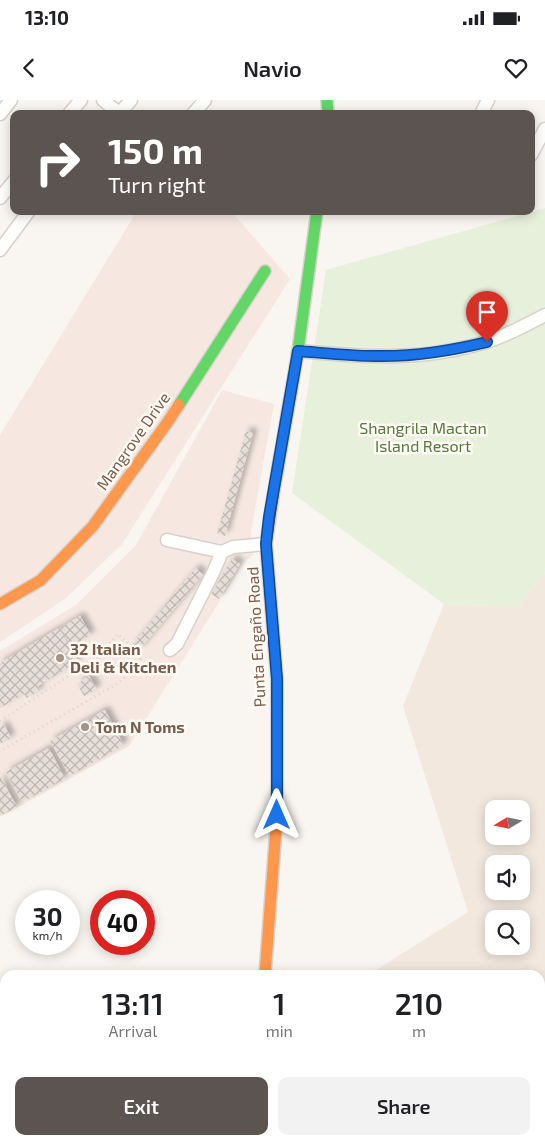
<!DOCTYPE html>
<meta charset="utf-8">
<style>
body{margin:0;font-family:"Exo 2",sans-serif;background:#f2f2f2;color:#202124;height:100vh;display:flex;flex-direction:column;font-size:19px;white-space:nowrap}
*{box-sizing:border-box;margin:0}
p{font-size:16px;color:#757577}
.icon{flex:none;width:28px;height:28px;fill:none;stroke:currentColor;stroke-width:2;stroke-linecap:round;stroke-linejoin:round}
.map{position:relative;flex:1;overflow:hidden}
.details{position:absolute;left:0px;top:870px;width:545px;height:175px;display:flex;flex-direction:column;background:#fff;border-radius:15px 15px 0 0;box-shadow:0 2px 12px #0003}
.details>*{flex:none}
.banner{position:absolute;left:10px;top:10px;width:525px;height:105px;border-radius:10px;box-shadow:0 2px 12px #0003;background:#5c5450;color:#fff;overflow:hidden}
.needle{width:32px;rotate:260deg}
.buttons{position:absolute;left:485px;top:700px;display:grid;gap:10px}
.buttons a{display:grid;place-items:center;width:45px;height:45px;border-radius:10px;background:#fff;box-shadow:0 2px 12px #0003;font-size:25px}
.speed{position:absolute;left:15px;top:790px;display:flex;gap:10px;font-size:25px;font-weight:700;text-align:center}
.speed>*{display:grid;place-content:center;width:65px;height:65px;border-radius:50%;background:#fff;box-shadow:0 2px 12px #0003;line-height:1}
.speed small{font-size:12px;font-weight:400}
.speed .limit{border:8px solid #d22;background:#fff;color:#111}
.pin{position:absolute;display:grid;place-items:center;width:42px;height:42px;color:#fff;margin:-51px -21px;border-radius:50% 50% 50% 0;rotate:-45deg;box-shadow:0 0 5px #0007}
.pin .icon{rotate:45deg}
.me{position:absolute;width:55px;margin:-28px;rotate:0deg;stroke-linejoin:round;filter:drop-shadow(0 0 4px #0008)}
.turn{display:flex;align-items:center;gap:18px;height:105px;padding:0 15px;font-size:22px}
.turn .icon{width:65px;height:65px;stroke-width:2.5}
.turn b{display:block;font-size:35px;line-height:42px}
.eta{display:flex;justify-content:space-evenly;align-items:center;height:85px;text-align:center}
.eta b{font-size:30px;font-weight:600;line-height:35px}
.action{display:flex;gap:10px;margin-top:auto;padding:10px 15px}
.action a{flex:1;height:58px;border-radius:10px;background:#5c5450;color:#fff;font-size:20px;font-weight:600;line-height:58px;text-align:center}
.action a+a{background:#f2f2f2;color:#202124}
.status{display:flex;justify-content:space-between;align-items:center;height:35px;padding:0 25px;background:#fff;direction:ltr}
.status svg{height:14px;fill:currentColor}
header{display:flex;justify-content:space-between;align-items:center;height:65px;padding:0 15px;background:#fff;font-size:22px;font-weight:600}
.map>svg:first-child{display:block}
</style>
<div class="status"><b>13:10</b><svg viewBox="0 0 49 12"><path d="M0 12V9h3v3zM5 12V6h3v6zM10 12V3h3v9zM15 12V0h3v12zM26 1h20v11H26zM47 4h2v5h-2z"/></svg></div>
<header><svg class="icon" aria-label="back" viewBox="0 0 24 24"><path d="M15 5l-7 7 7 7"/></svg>Navio<svg class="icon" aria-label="heart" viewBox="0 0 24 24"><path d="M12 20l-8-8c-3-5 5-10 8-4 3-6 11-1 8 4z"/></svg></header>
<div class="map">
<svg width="545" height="1045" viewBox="0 0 545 1045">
<defs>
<pattern id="building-cross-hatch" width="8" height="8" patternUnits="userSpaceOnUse" patternTransform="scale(1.25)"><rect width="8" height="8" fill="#e6ded7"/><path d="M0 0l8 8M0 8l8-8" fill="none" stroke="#bfb7b1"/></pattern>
<filter id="shadow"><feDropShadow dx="4.5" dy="-4.5" stdDeviation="2.5" flood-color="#0004"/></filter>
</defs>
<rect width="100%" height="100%" fill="#f9f5f0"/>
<!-- residential -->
<path fill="#f2e8de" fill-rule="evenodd" d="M 545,473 L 545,921 L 540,923 L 540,875 L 368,875 L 468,812 L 403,606 L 444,504 L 518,507 ZM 494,709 L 521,709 L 521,736 L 494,736 ZM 494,764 L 521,764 L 521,791 L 494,791 ZM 494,819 L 521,819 L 521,846 L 494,846 Z"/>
<!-- commercial -->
<g fill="#f6e8e1">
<path d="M 137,111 L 231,111 L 290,179 L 122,444 L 66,498 L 0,542 L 0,335 Z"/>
<path d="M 222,290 L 274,304 L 251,432 L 253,455 L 243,464 L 129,646 L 0,717 L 0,551 L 76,505 L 136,445 Z"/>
</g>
<!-- park -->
<path fill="#e7f0db" d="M 545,108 L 545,473 L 518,507 L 444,504 L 292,393 L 326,170 Z"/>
<!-- building -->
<g fill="url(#building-cross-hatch)" filter="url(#shadow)">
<path d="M 246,331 L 253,333 L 225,436 L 217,434 Z"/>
<path d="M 232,459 L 240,464 L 219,499 L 211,494 Z"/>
<path d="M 196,468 L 203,475 L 139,550 L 132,545 Z"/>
<path d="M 80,516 L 91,535 L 71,546 L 60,528 Z"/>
<path d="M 59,528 L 79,561 L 38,586 L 40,590 L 27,598 L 24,594 L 0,608 L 0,563 Z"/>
<path d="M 89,576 L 97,589 L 84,596 L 77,584 Z"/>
<path d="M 105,610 L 124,645 L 70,676 L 50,641 Z"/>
<path d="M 4,625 L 11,638 L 0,644 L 0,627 Z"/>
<path d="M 49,648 L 65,679 L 22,702 L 6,672 Z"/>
<path d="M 0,676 L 17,707 L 0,716 Z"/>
</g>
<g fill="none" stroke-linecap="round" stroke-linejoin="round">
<!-- lane casing -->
<g stroke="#d7d1cb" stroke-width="15">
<g id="lane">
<path d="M 103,0 L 120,14"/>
<path d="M 120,13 L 131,0"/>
<path d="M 0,14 L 11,0"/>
<path d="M 69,14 L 81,0"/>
<path d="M 193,14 L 205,0"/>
<path d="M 481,14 L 488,0"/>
<path d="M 531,55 L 545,29"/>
<path d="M 0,98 L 14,81"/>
<path d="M 0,150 L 29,111"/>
<path d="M 298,251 C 323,253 349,256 375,256 C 412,257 450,253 486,242 C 506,236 526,225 545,215"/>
<path d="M 167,440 L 222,452"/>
<path d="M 170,550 L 177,544 L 213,473 L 222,452 L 233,447 L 266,444"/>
</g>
</g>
<!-- fast casing -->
<g stroke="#d9d2cb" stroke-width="14">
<g id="fast">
<path d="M 327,0 L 328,14"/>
<path d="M 179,305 L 265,171"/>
<path d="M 273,396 L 298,251 L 317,111"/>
</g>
</g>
<!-- slow casing -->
<g stroke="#d9d2cb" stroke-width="14">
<g id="slow">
<path d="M 0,504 L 41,480 L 93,426 L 167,323 L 179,305"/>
<path d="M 265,875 L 277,715 L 277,675"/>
<path d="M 540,1022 L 545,1024"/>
</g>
</g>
<!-- jam casing -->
<g stroke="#d9d2cb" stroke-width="14">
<g id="jam">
<path d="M 273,396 L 266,444 L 277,579 L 277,675"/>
<path d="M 258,1040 L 259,1045"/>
</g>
</g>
<!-- path -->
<path stroke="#dcd5d0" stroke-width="3" stroke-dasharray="1 4" stroke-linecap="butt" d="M 0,621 L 99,556 L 118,534 L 134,550 L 140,559 L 127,576 L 115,585 L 0,651"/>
<!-- lane -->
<use href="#lane" stroke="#fefefd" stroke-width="12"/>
<!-- fast -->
<use href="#fast" stroke="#63d668" stroke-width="11"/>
<!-- slow -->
<use href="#slow" stroke="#ff974d" stroke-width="11"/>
<!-- jam -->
<use href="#jam" stroke="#b3261e" stroke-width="11"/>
</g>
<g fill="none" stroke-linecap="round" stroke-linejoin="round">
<!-- route casing -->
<g stroke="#114b97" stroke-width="12">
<path id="route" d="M 277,715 L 277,579 L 266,444 L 269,417 L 298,251 C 324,253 350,256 376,256 C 413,257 450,251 487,242"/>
</g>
<!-- route -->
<use href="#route" stroke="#1a73e8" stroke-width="9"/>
</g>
<!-- markers -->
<g fill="#a69286" stroke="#fffaf3" stroke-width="2">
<circle cx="60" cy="558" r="5"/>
<circle cx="85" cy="627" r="5"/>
</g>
<g text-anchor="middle" stroke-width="5" stroke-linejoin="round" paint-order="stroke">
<!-- park labels -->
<g font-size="16" fill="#537a41" stroke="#fffaf3">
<text x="423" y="334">Shangrila Mactan<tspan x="423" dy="18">Island Resort</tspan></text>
</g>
<!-- street labels -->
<g font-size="16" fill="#7a5c4d" stroke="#fffaf3">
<text transform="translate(133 341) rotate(-55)" y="6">Mangrove Drive</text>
<text transform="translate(256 537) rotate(-93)" y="6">Punta Engaño Road</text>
</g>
<!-- poi labels -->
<g font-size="16" font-weight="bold" fill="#7a5c4d" stroke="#fffaf3" text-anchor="start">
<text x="70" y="555">32 Italian<tspan x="70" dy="18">Deli &amp; Kitchen</tspan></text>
<text x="95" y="633">Tom N Toms</text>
</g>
</g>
</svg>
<div class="buttons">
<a><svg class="needle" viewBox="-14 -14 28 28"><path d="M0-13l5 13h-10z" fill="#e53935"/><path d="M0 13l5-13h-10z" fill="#757577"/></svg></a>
<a><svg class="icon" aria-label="sound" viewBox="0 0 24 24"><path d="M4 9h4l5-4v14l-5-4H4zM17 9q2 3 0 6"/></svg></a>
<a><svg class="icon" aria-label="search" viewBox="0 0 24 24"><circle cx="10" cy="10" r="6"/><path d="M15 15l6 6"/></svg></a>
</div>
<div class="speed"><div>30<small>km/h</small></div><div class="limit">40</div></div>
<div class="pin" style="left:487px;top:242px;background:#d93025"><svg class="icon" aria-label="arrive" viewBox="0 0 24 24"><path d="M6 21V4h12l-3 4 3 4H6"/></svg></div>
<svg class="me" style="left:277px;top:715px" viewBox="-20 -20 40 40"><path d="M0-17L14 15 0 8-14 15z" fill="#1a73e8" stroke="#fff" stroke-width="4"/></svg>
<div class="banner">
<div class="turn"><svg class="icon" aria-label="right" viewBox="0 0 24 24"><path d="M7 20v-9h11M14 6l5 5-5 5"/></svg><div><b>150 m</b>Turn right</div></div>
</div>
<section class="details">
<div class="eta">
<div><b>13:11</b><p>Arrival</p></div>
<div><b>1</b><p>min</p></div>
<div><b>210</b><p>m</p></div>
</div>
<div class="action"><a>Exit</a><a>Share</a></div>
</section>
</div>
